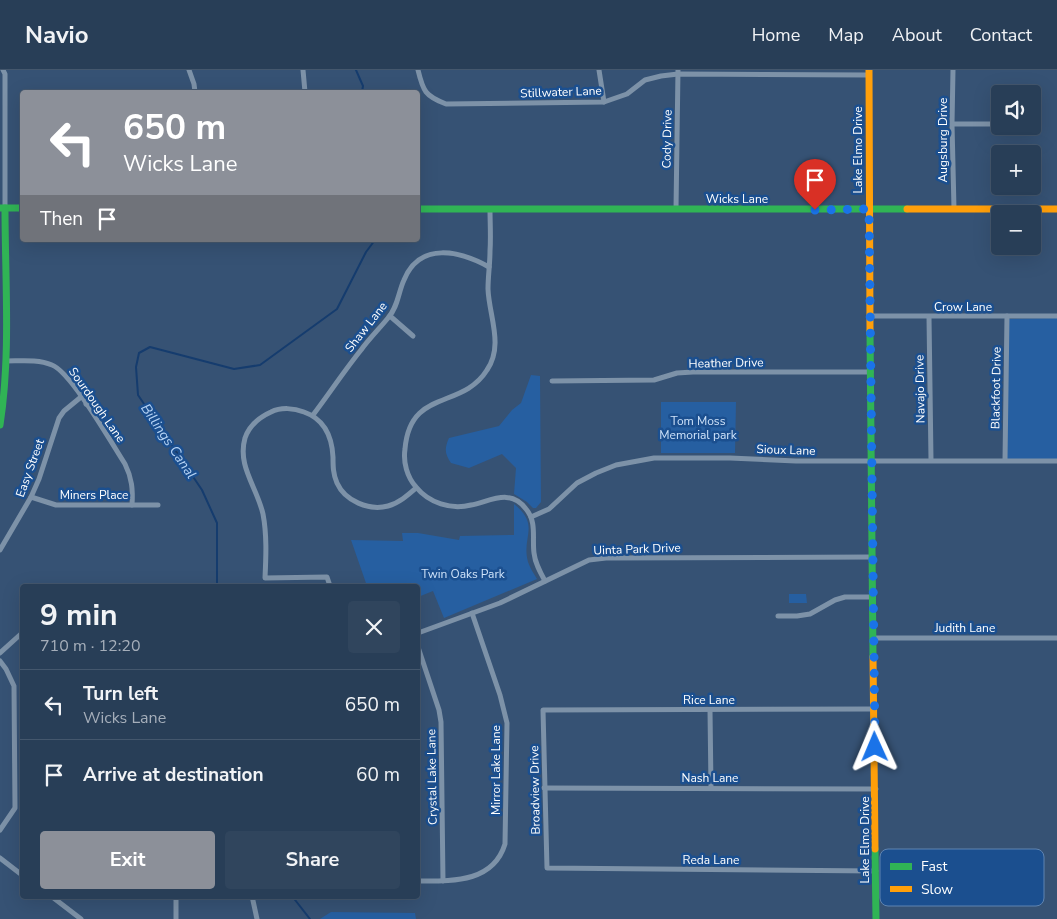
<!DOCTYPE html>
<meta charset="utf-8">
<style>
body{margin:0;font-family:"Nunito Sans",sans-serif;background:#30455d;color:#f1f3f6;height:100vh;display:flex;flex-direction:column;font-size:19px;white-space:nowrap}
*{box-sizing:border-box;margin:0}
p{font-size:16px;color:#a5aeba}
.icon{flex:none;width:28px;height:28px;fill:none;stroke:currentColor;stroke-width:2;stroke-linecap:round;stroke-linejoin:round}
.map{position:relative;flex:1;overflow:hidden}
.panel{position:absolute;left:20px;top:514px;width:400px;height:315px;display:flex;flex-direction:column;background:#283e57;border-radius:5px;box-shadow:0 5px 20px #0002,0 0 0 1px #44576d}
.panel>*{flex:none}
.banner{position:absolute;left:20px;top:20px;width:400px;height:152px;border-radius:5px;box-shadow:0 5px 20px #0002,0 0 0 1px #44576d;background:#8c9099;color:#fff;overflow:hidden}
.buttons{position:absolute;left:991px;top:15px;display:grid;gap:10px}
.buttons a{display:grid;place-items:center;width:50px;height:50px;border-radius:5px;background:#283e57;box-shadow:0 5px 20px #0002,0 0 0 1px #44576d;font-size:25px}
.pin{position:absolute;display:grid;place-items:center;width:42px;height:42px;color:#fff;margin:-51px -21px;border-radius:50% 50% 50% 0;rotate:-45deg;box-shadow:0 0 5px #0007}
.pin .icon{rotate:45deg}
.me{position:absolute;width:55px;margin:-28px;rotate:359deg;stroke-linejoin:round;filter:drop-shadow(0 0 4px #0008)}
.turn{display:flex;align-items:center;gap:18px;height:105px;padding:0 20px;font-size:22px}
.turn .icon{width:65px;height:65px;stroke-width:2.5}
.turn b{display:block;font-size:35px;line-height:42px}
.then{display:flex;align-items:center;height:48px;padding:0 20px;background:#0003;gap:10px;font-size:19px}
.round{display:grid;place-items:center;flex:none;width:52px;height:52px;border-radius:5px;background:#30455d}
.summary{display:flex;align-items:center;justify-content:space-between;height:85px;padding:0 20px}
h1{font-size:30px;font-weight:700;line-height:38px}
.action{display:flex;gap:10px;margin-top:auto;padding:10px 20px}
.action a{flex:1;height:58px;border-radius:5px;background:#8c9099;color:#fff;font-size:20px;font-weight:700;line-height:58px;text-align:center}
.action a+a{background:#30455d;color:#f1f3f6}
ul{padding:0;list-style:none}
li{display:flex;align-items:center;gap:15px;height:70px;padding:0 20px;border-top:1px solid #44576d}
li div{flex:1}
li b{display:block;font-size:19px}
li em{font-style:normal}
header{display:flex;align-items:center;gap:30px;box-sizing:border-box;height:70px;padding:0 25px;background:#283e57;border-bottom:1px solid #44576d}
header strong{font-size:24px}
nav{display:flex;gap:28px;margin-inline-start:auto;font-size:18px}
.map>svg:first-child{display:block}
</style>
<header>
<strong>Navio</strong>
<nav><a>Home</a><a>Map</a><a>About</a><a>Contact</a></nav>
</header>
<div class="map">
<svg width="1057" height="849" viewBox="0 0 1057 849">
<rect width="100%" height="100%" fill="#365274"/>
<!-- green -->
<g fill="#265fa1">
<path d="M 1057,248 L 1057,389 L 1007,390 L 1009,249 Z"/>
<path d="M 531,305 L 540,306 L 541,432 L 536,438 L 533,438 L 527,432 L 514,424 L 516,398 L 502,384 L 469,398 L 451,393 C 445,384 444,379 449,368 L 499,356 L 512,340 L 521,333 Z"/>
<path d="M 661,332 L 736,332 L 735,383 L 661,383 Z"/>
<path d="M 514,434 C 541,456 521,466 528,492 C 530,498 534,504 537,509 L 444,548 L 433,521 L 418,527 L 418,516 L 367,516 L 351,470 L 403,471 L 402,463 L 418,463 L 459,470 L 460,466 L 514,465 Z"/>
<path d="M 789,524 L 806,524 L 807,533 L 789,533 Z"/>
<path d="M 331,842 L 415,843 L 416,849 L 320,849 Z"/>
</g>
<g fill="none" stroke-linecap="round" stroke-linejoin="round">
<!-- stream -->
<g stroke="#153c6e" stroke-width="2">
<path d="M 356,0 L 363,16 L 362,22"/>
<path d="M 217,516 L 217,453 L 202,420 L 138,325 L 136,297 L 139,283 L 150,277 L 234,299 L 260,295 L 337,239 L 366,182 L 375,170"/>
<path d="M 292,826 L 310,849"/>
</g>
<!-- street -->
<g stroke="#7d92a8" stroke-width="5">
<path d="M 3,0 L 5,4 L 5,138"/>
<path d="M 189,0 L 194,14 L 195,22"/>
<path d="M 303,0 L 305,22"/>
<path d="M 418,0 C 423,21 425,26 446,34 L 604,32 L 627,24 L 645,10 L 661,6 L 678,4 L 869,5"/>
<path d="M 599,0 L 604,32"/>
<path d="M 953,0 L 952,54 L 954,139"/>
<path d="M 952,54 L 1000,54"/>
<path d="M 490,139 C 490,153 491,167 490,181 C 490,194 488,206 488,219 C 489,246 504,275 487,300 C 462,340 410,318 405,379 C 403,392 407,407 416,417 C 429,433 451,440 471,435 C 491,431 510,418 526,439 C 537,452 532,468 534,483 C 535,493 540,502 545,511"/>
<path d="M 676,139 L 678,0"/>
<path d="M 390,246 L 413,266"/>
<path d="M 870,246 L 1057,246"/>
<path d="M 929,247 L 931,390"/>
<path d="M 6,291 C 21,291 38,289 52,295 C 71,302 112,374 125,394 C 132,408 133,420 132,435"/>
<path d="M 552,311 L 654,310 L 677,303 L 693,302 L 871,302"/>
<path d="M 86,334 L 93,329"/>
<path d="M 313,345 C 329,324 344,301 361,280 C 369,269 379,259 388,248 C 398,237 398,223 404,210 C 420,171 460,181 489,197"/>
<path d="M 1005,390 L 1007,246"/>
<path d="M 31,427 L 56,435 L 158,435"/>
<path d="M 531,447 L 549,439 L 577,413 L 596,403 L 616,395 L 654,388 L 730,388 L 796,391 L 1057,391"/>
<path d="M 0,480 L 31,427 L 39,409 L 59,348 L 64,341 L 81,327"/>
<path d="M 330,516 L 327,507 L 265,508 C 266,487 267,465 263,444 C 257,417 237,396 245,368 C 249,356 260,347 271,342 C 281,337 294,338 304,342 C 324,349 332,367 333,387 C 333,396 333,404 337,413 C 345,431 369,441 388,436 C 399,433 408,425 416,418"/>
<path d="M 778,546 L 797,546 L 810,544 L 835,530 L 845,527 L 873,527"/>
<path d="M 418,563 L 500,533 L 589,490 L 606,488 L 872,487"/>
<path d="M 874,568 L 1057,568"/>
<path d="M 418,577 L 439,640 L 441,652 L 443,811"/>
<path d="M 0,583 L 22,563"/>
<path d="M 0,591 L 6,599 L 14,616 L 15,738 L 0,760"/>
<path d="M 874,639 L 543,640 L 547,798 L 876,801"/>
<path d="M 710,640 L 711,718"/>
<path d="M 544,718 L 876,719"/>
<path d="M 0,788 L 22,805"/>
<path d="M 418,811 C 452,811 493,813 505,774 L 507,653 L 500,625 L 472,543"/>
<path d="M 51,826 L 81,849"/>
<path d="M 176,826 L 176,849"/>
<path d="M 252,826 L 257,849"/>
</g>
<!-- fast -->
<g stroke="#30b455" stroke-width="7">
<path d="M 0,138 L 22,138"/>
<path d="M 418,139 L 907,139"/>
<path d="M 870,261 L 873,587"/>
<path d="M 0,355 C 11,284 5,210 5,138"/>
<path d="M 875,779 L 876,849"/>
</g>
<!-- slow -->
<g stroke="#ff9f0a" stroke-width="7">
<path d="M 869,0 L 870,261"/>
<path d="M 907,139 L 1057,139"/>
<path d="M 873,587 L 875,779"/>
</g>
</g>
<g fill="none" stroke-linecap="round" stroke-linejoin="round">
<!-- route -->
<path stroke="#1a73e8" stroke-width="9" stroke-dasharray="0 16.2" d="M 815,140 L 869,139 L 875,677"/>
</g>
<g text-anchor="middle" stroke-width="5" stroke-linejoin="round" paint-order="stroke">
<!-- street labels -->
<g font-size="12" fill="#fff" stroke="#1b4f8f">
<text transform="translate(561 22) rotate(-2)" y="4">Stillwater Lane</text>
<text transform="translate(667 69) rotate(-89)" y="4">Cody Drive</text>
<text transform="translate(943 70) rotate(-90)" y="4">Augsburg Drive</text>
<text transform="translate(858 80) rotate(-90)" y="4">Lake Elmo Drive</text>
<text x="737" y="133">Wicks Lane</text>
<text x="963" y="241">Crow Lane</text>
<text transform="translate(366 257) rotate(-52)" y="4">Shaw Lane</text>
<text transform="translate(726 293) rotate(-1)" y="4">Heather Drive</text>
<text transform="translate(996 318) rotate(-89)" y="4">Blackfoot Drive</text>
<text transform="translate(920 319) rotate(-91)" y="4">Navajo Drive</text>
<text transform="translate(97 335) rotate(55)" y="4">Sourdough Lane</text>
<text transform="translate(786 380) rotate(2)" y="4">Sioux Lane</text>
<text transform="translate(30 398) rotate(-70)" y="4">Easy Street</text>
<text x="94" y="429">Miners Place</text>
<text transform="translate(637 479) rotate(-2)" y="4">Uinta Park Drive</text>
<text x="965" y="562">Judith Lane</text>
<text x="709" y="634">Rice Lane</text>
<text transform="translate(496 700) rotate(-90)" y="4">Mirror Lake Lane</text>
<text transform="translate(432 707) rotate(-91)" y="4">Crystal Lake Lane</text>
<text x="710" y="712">Nash Lane</text>
<text transform="translate(535 720) rotate(-91)" y="4">Broadview Drive</text>
<text transform="translate(865 770) rotate(-90)" y="4">Lake Elmo Drive</text>
<text x="711" y="794">Reda Lane</text>
</g>
<!-- park labels -->
<g font-size="12" fill="#cfe3fa" stroke="#1b4f8f">
<text x="698" y="355">Tom Moss<tspan x="698" dy="14">Memorial park</tspan></text>
<text x="463" y="508">Twin Oaks Park</text>
</g>
<!-- water labels -->
<g font-size="14" font-style="italic" fill="#b5d3f5" stroke="#1b4f8f">
<text transform="translate(169 371) rotate(56)" y="5">Billings Canal</text>
</g>
</g>
<!-- legend -->
<rect x="880" y="779" width="164" height="57" rx="8" fill="#1b4f8f" stroke="#5f84b1" stroke-width="1"/>
<rect x="890" y="793" width="22" height="7" fill="#30b455"/>
<rect x="890" y="816" width="22" height="6" fill="#ff9f0a"/>
<g font-size="14" fill="#fff">
<text x="921" y="801">Fast</text>
<text x="921" y="824">Slow</text>
</g>
</svg>
<div class="buttons">
<a><svg class="icon" aria-label="sound" viewBox="0 0 24 24"><path d="M4 9h4l5-4v14l-5-4H4zM17 9q2 3 0 6"/></svg></a>
<a>+</a>
<a>−</a>
</div>
<div class="pin" style="left:815px;top:140px;background:#d93025"><svg class="icon" aria-label="arrive" viewBox="0 0 24 24"><path d="M6 21V4h12l-3 4 3 4H6"/></svg></div>
<svg class="me" style="left:875px;top:677px" viewBox="-20 -20 40 40"><path d="M0-17L14 15 0 8-14 15z" fill="#1a73e8" stroke="#fff" stroke-width="4"/></svg>
<div class="banner">
<div class="turn"><svg class="icon" aria-label="left" viewBox="0 0 24 24"><path d="M17 20v-9H6M10 6l-5 5 5 5"/></svg><div><b>650 m</b>Wicks Lane</div></div>
<div class="then">Then<svg class="icon" aria-label="arrive" viewBox="0 0 24 24"><path d="M6 21V4h12l-3 4 3 4H6"/></svg></div>
</div>
<section class="panel">
<div class="summary"><div><h1>9 min</h1><p>710 m · 12:20</p></div><a class="round"><svg class="icon" aria-label="close" viewBox="0 0 24 24"><path d="M6 6l12 12M18 6L6 18"/></svg></a></div>
<ul>
<li><svg class="icon" aria-label="left" viewBox="0 0 24 24"><path d="M17 20v-9H6M10 6l-5 5 5 5"/></svg><div><b>Turn left</b><p>Wicks Lane</p></div><em>650 m</em></li>
<li><svg class="icon" aria-label="arrive" viewBox="0 0 24 24"><path d="M6 21V4h12l-3 4 3 4H6"/></svg><div><b>Arrive at destination</b></div><em>60 m</em></li>
</ul>
<div class="action"><a>Exit</a><a>Share</a></div>
</section>
</div>
